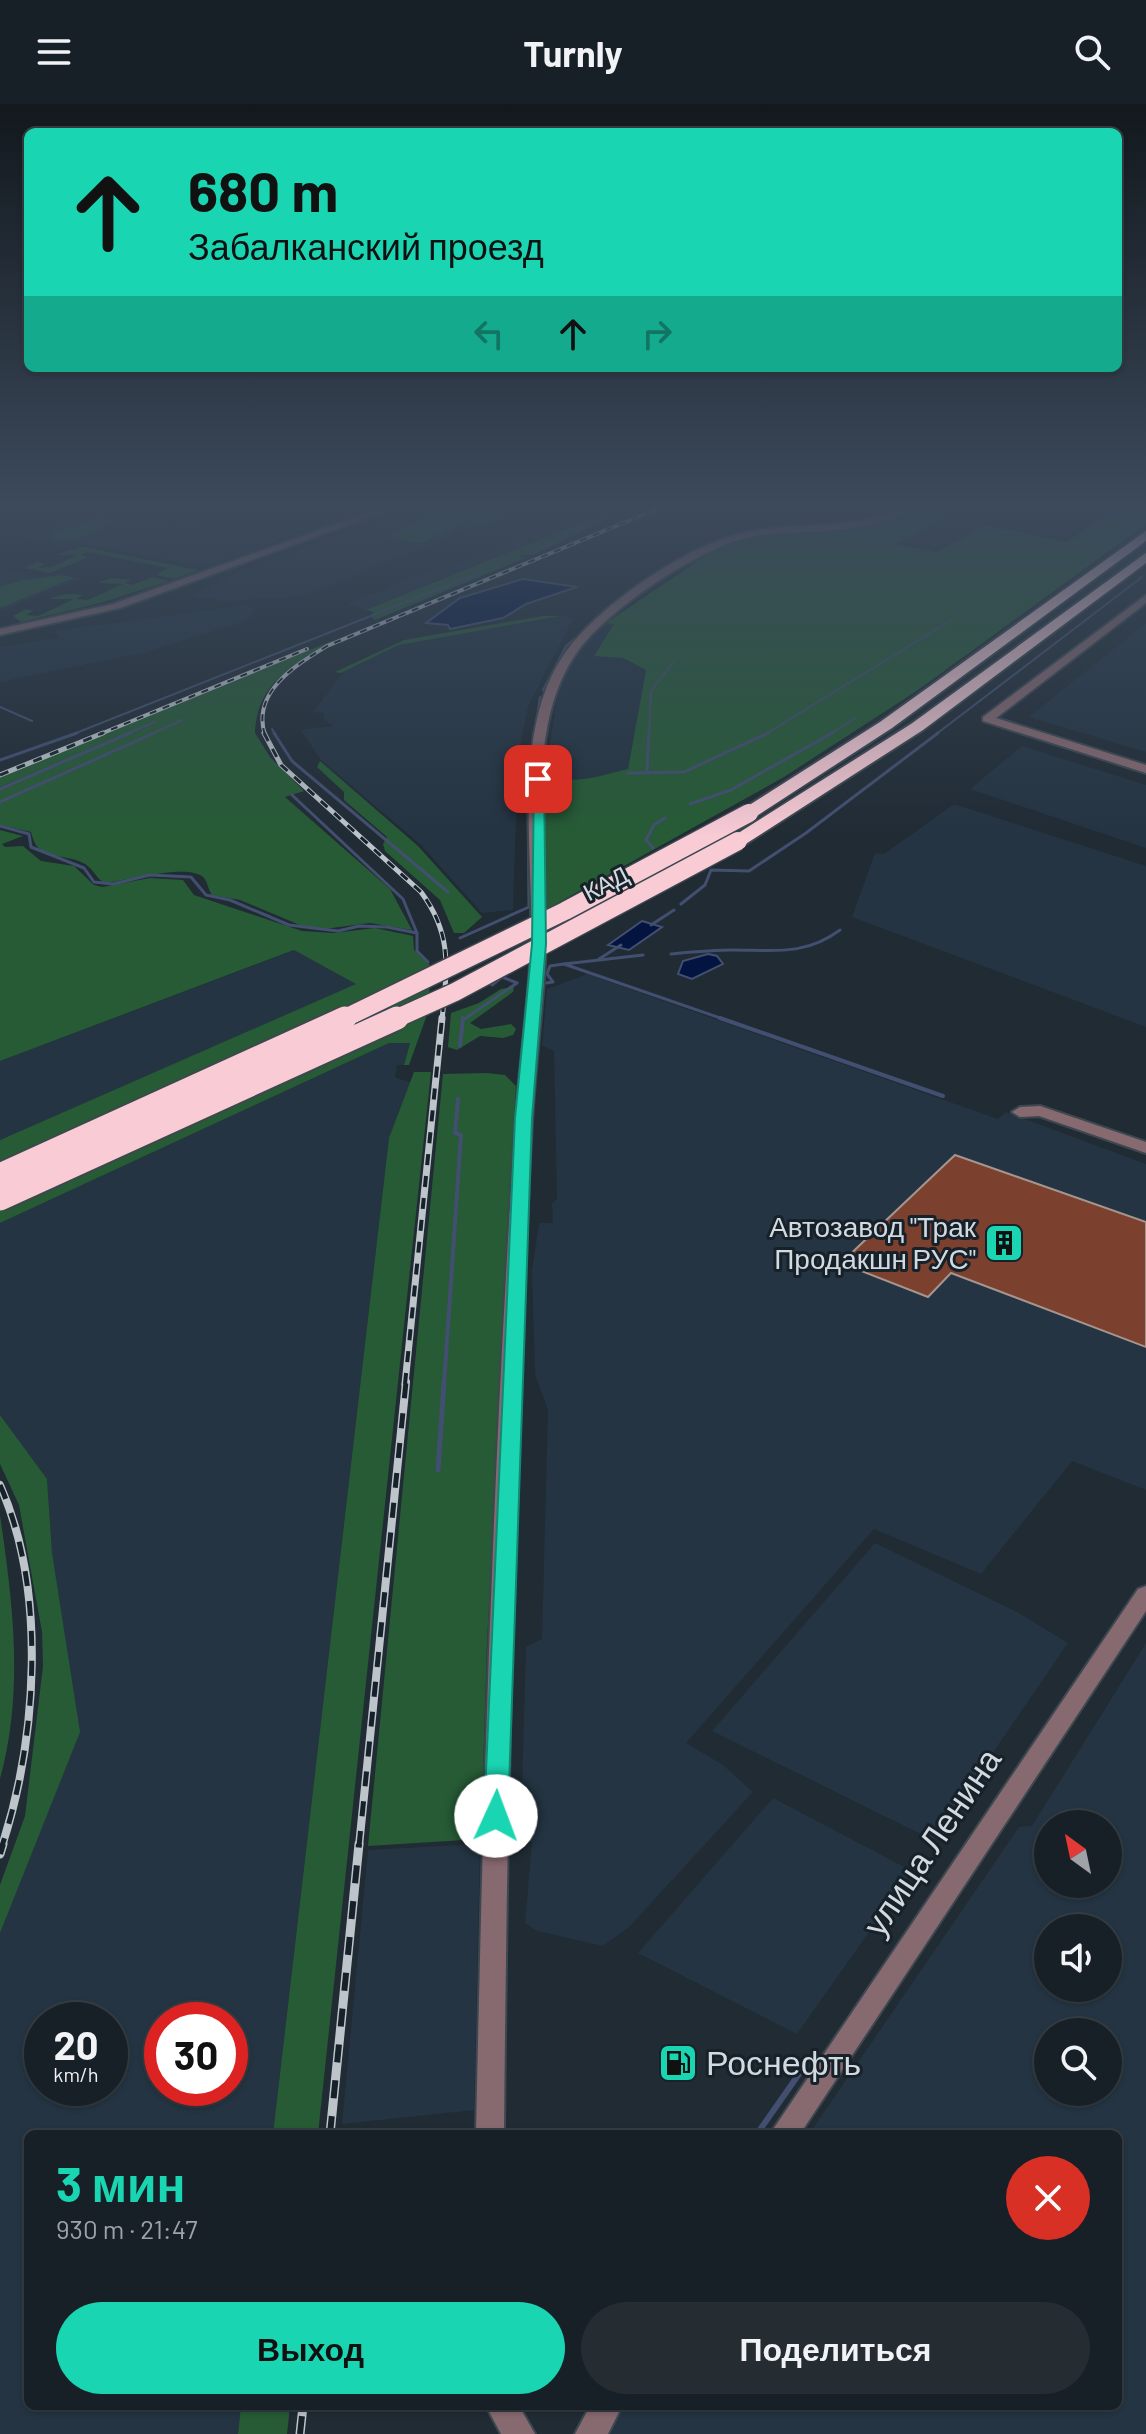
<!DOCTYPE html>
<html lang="ru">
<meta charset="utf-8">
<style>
body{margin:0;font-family:Barlow,sans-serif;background:#252d33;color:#f1f3f6;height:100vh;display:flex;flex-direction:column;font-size:30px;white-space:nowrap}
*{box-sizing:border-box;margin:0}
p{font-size:26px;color:#9fa3a7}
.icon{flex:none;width:44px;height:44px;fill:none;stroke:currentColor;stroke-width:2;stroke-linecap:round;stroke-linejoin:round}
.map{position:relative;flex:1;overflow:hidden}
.drawer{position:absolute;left:24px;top:2026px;width:1098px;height:280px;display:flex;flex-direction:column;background:#182027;border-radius:12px;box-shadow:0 2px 6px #0004,0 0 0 2px #363e44}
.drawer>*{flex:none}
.guide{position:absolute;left:24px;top:24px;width:1098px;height:244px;border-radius:12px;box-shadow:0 2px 6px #0004,0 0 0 2px #363e44;background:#1ad5b2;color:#111;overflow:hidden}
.needle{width:52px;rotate:327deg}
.fabs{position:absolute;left:1034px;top:1706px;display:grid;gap:16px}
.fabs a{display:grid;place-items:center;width:88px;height:88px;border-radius:50%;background:#182027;box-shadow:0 2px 6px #0004,0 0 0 2px #363e44;font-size:40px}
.speed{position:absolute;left:24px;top:1898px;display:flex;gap:16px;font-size:40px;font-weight:700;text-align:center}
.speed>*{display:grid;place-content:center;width:104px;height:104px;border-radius:50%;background:#182027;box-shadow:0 2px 6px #0004,0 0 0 2px #363e44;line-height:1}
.speed small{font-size:20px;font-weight:400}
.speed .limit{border:12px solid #d22;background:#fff;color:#111}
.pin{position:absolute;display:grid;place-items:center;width:68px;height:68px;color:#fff;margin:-34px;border-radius:16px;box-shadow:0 4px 12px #0006}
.me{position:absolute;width:88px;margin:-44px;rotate:2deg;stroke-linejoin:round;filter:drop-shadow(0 0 6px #0008)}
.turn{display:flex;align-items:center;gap:28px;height:168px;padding:0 32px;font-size:36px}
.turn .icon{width:104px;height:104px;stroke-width:2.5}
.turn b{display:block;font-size:56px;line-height:68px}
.lanes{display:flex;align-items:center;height:76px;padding:0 32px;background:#0003;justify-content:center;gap:40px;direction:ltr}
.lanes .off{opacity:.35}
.round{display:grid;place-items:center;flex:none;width:84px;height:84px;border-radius:42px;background:#252d33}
.summary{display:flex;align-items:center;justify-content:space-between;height:136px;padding:0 32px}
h1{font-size:48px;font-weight:700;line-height:60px;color:#1ad5b2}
.cta{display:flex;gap:16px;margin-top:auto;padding:16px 32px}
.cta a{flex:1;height:92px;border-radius:48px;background:#1ad5b2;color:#111;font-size:32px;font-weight:700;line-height:92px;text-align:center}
.cta a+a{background:#252d33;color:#f1f3f6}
header{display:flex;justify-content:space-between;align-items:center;height:104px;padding:0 32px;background:#182027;font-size:36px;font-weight:700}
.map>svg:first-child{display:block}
</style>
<header><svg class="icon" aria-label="menu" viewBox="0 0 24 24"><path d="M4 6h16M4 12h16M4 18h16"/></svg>Turnly<svg class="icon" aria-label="search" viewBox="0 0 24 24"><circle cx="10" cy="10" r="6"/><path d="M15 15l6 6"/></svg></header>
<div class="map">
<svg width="1146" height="2330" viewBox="0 0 1146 2330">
<rect width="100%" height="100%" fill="#202b34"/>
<!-- built -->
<g fill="#243442" fill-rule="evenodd">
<path d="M 87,405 L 149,405 L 146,407 L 164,413 L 159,416 L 176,419 L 186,415 L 279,437 L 206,463 L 82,440 L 58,441 L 20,433 Z"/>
<path d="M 411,405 L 495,413 L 304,492 L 226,497 L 191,492 L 248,464 Z"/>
<path d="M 592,405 L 613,405 L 366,506 L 347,500 L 435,465 L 443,466 Z"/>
<path d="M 963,405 L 1014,405 L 936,448 L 895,440 Z"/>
<path d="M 0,465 L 41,473 L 61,468 L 80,475 L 0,507 Z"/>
<path d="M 248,501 L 255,507 L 245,517 L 146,548 L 0,578 L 0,543 L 59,534 L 55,527 Z"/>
<path d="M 563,512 L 573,515 L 528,602 L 518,653 L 513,806 L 482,809 L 421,741 L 321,656 L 301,626 L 333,622 L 324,615 L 323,609 L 313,608 L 344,568 L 400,541 Z"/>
<path d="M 606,519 L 615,519 L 623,554 L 646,566 L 628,665 L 600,674 L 561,677 L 545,672 L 557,595 L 569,555 Z"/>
<path d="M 1146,519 L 1146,648 L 1029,613 Z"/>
<path d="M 1022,642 L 1146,681 L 1146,744 L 970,685 Z"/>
<path d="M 954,700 L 1146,762 L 1146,923 L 852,813 L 875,749 L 884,750 Z"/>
<path d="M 295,846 L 357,880 L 0,1036 L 0,957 Z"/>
<path d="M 587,870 L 998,1015 L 1006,1008 L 1146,1060 L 1146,1386 L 1072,1357 L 981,1470 L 874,1425 L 686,1639 L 723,1661 L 753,1688 L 629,1823 L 603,1842 L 537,1827 L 525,1819 L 532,1738 L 515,1734 L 516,1698 L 522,1686 L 526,1543 L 542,1535 L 548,1306 L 535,1270 L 532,1167 L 539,1119 L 553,1119 L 552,1099 L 557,1095 L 554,947 L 542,942 L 547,885 Z"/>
<path d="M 389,939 L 410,939 L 404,961 L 397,961 L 395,973 L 412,979 L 389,1034 L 273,2030 L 28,2030 L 28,2302 L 241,2302 L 238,2330 L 0,2330 L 0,1829 L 31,1744 L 52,1449 L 47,1375 L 0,1311 L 0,1119 ZM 42,1916 L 110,1916 L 110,1984 L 42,1984 ZM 162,1916 L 230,1916 L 230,1984 L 162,1984 Z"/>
<path d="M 875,1439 L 1017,1508 L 1068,1539 L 933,1736 L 712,1627 Z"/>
<path d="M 1146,1539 L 1146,2330 L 600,2330 L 618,2302 L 1118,2302 L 1118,2030 L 809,2030 L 1019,1723 L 1032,1722 ZM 1048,1720 L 1108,1720 L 1108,1780 L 1048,1780 ZM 1048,1824 L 1108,1824 L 1108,1884 L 1048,1884 ZM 1048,1928 L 1108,1928 L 1108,1988 L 1048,1988 Z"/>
<path d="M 773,1694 L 912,1767 L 797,1930 L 638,1849 Z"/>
<path d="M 480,1740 L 474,2006 L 342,2020 L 368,1746 Z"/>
</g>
<!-- green -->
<g fill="#265b35">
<path d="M 407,405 L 521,405 L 485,421 L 467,417 L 422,439 L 387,433 L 431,411 Z"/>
<path d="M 613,405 L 628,405 L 533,451 L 518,452 L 525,454 L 375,516 L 370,512 L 374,508 L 366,506 L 591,415 L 605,412 Z"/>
<path d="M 911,405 L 963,405 L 896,440 L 936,448 L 986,421 L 1067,438 L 1113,405 L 1146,405 L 1146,420 L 918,586 L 784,673 L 545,806 L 545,672 C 576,681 599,672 628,665 L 646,566 L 623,554 L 594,552 L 614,520 L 606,519 L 718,443 L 747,432 L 871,423 Z"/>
<path d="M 99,414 L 116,418 L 77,436 L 50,435 L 56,432 L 52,430 Z"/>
<path d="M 81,443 L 84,443 L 198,466 L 174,475 L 156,471 L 168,464 L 87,448 L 81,451 L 89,453 L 50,469 L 24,464 L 37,458 L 45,460 L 38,464 L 52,463 L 78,451 L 55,451 Z"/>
<path d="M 62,471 L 74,474 L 0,504 L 0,483 C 22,474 39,475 62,471 Z"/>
<path d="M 152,473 L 169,477 L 100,499 L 21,518 L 13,512 L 26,505 L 33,507 L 26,511 L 38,512 L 74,495 L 49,495 C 61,490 71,489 83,491 L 76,495 L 88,496 L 123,480 L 98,479 L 111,474 L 132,476 L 125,479 L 132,481 Z"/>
<path d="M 542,512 L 561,512 L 399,541 L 341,569 L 335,568 L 404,536 Z"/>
<path d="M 334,536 C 296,564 258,573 255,629 L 270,653 L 304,687 L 285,693 L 390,785 L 412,826 L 370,819 L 324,825 L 302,822 L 240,796 L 212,791 C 208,786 208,779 204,774 C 189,758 123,778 104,779 C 94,772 93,763 81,758 C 58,748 38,759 31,728 L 0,721 L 0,686 L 158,618 L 0,683 L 0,673 Z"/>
<path d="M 320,657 L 418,742 L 482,813 L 464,829 L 454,829 L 440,796 L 385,747 L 383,740 L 387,733 L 344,696 L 344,688 L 317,663 Z"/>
<path d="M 0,726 L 23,732 L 2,740 L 5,743 L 23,742 L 41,757 L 74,762 L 94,781 L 102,783 L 150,774 L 183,776 L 194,791 L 302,827 L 334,829 L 375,824 L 413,832 L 414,846 L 431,862 L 428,908 L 409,961 L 404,961 L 410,939 L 389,939 L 0,1119 L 0,1036 L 356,880 L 294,846 L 0,957 Z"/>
<path d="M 514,883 L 513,888 L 470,919 L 481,925 L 511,920 L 516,925 L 513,931 L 503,934 L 480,932 L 457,946 L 448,943 L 451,909 L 479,899 L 501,885 Z"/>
<path d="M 414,968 L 431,968 L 318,2030 L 273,2030 L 389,1034 Z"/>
<path d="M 487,969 L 505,971 L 516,982 L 487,1539 L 481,1735 L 368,1742 L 443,970 Z"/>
<path d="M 0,1311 L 47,1375 L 52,1449 L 80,1628 L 0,1829 L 0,1781 L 25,1712 L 43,1562 L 42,1528 L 19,1401 L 0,1360 Z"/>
<path d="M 0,1411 C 13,1500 24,1587 0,1675 Z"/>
<path d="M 241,2302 L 290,2302 L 287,2330 L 238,2330 Z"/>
</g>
<!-- water -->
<g fill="#041440" stroke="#424f70" stroke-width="2">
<path d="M 523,475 L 577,483 L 526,500 L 503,514 L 450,525 L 448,521 L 426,519 L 460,494 Z"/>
<path d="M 642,817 L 662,823 L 629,846 L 608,841 Z"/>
<path d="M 708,850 L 717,852 L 723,860 L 692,875 L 678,870 L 683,857 Z"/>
</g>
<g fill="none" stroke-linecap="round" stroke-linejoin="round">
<!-- stream-far4 -->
<g stroke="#424f70" stroke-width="2">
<path d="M 1090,452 L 1146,412"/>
<path d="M 543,586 L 566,542 L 587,524"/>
<path d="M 0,603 L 32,617"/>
<path d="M 272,625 L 276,631"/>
<path d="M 71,631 L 484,467"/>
<path d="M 125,631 L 155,618"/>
<path d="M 149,631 L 182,616"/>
<path d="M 534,631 L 540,593"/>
<path d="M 649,631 L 651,587 L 673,558"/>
<path d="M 764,631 L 950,517"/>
<path d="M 829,631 L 855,614"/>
<path d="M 935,631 L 1142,473"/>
</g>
<!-- stream-far3 -->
<g stroke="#424f70" stroke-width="3">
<path d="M 274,629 L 292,657 L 448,788"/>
<path d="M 0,656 L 77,629"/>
<path d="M 647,666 L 649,629"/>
<path d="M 628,669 L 684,668 L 768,629"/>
<path d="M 0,685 L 130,629"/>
<path d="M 292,691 L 403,795 L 417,829"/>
<path d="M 0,698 L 154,629"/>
<path d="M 690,700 L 731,686 L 832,629"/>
<path d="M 0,722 L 29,730 L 31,743 L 84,764 L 94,778 L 113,780 L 150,771 L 191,773 L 206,791 L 230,796 L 289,821 L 338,827 L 359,822 L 387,823 L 417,829 L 417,847 L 428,858"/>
<path d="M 653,744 L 646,736 L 654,721 L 665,714"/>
<path d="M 681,800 L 705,781 L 711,766 L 749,767 L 806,729 L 938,629"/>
<path d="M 651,821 L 674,806"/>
<path d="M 460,834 L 529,803 L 528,698 L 534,629"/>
<path d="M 671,850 C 692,848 712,846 733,846 C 774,846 805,852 840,826"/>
<path d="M 643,851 L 564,860 L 726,916"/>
<path d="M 599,855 L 621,841"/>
<path d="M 497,871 L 517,879"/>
<path d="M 546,879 L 553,878 L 547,870 L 550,862 L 564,860"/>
<path d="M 492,881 L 502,873"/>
<path d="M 463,916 L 517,879"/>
</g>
<!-- stream-far2 -->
<g stroke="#424f70" stroke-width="4">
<path d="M 720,914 L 943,992"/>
<path d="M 460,942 L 463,914"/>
<path d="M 444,1280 L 461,1031 L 455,1029 L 458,995"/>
</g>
<!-- stream-far1 -->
<path stroke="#424f70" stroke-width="5" d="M 438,1366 L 444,1278"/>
<!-- stream -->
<path stroke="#424f70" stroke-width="6" d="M 757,2030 L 799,1970"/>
</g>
<!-- building -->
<path fill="#7b402e" stroke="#a6948e" stroke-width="2" d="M 955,1051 L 1146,1118 L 1146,1243 L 951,1169 L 928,1193 L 841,1159 Z"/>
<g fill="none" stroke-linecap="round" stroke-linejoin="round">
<!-- minor casing -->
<g stroke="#3c474f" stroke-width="4">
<g id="minor">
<path d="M 378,405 L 392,405 L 120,504 L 0,531 L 0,525 L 113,500 Z"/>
<path d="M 898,405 L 911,405 C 863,433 809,425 756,432 C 704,440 608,505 578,547 C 518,630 551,764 545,859 C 542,912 535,965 532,1018 C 514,1355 507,1693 504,2030 L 476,2030 C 483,1690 493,1349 516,1010 C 520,960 527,910 530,861 C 538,762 505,623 571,541 C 609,495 692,438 751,427 C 801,418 850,426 898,405 Z"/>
<path d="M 1146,491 L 1146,499 L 996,614 L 1146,661 L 1146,669 L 983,617 L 983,613 Z"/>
<path d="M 1040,1002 L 1146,1038 L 1146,1049 L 1039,1012 L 1020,1013 L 1012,1008 L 1020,1003 Z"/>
<path d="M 1146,1482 L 1146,1507 L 800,2030 L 770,2030 L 1138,1485 Z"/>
<path d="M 486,2302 L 519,2302 L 535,2330 L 501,2330 Z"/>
<path d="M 590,2302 L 622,2302 L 608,2330 L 575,2330 Z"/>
</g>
</g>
<!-- highway casing -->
<g stroke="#3c474f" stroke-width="4">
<g id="highway">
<path d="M 1146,427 L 1146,437 L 892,624 L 755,713 L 743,713 L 743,705 L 880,618 Z"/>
<path d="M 1146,449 L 1146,459 L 923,626 L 744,741 L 732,741 L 732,733 L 911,620 Z"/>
</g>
</g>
<!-- minor -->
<use href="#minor" fill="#876970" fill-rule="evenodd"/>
<!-- highway -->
<use href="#highway" fill="#f8cbd5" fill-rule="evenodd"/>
<!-- rail-far4 casing -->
<g stroke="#bdc5cb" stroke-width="4">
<g id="rail-far4">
<path d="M 98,631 L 307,545"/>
<path d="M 265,631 C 251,588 296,561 327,542 L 657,405"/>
</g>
</g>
<!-- rail-far3 casing -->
<g stroke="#bdc5cb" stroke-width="5">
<g id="rail-far3">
<path d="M 264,629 L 281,661 L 421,788 C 453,831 447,865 442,916"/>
<path d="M 0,671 L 103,629"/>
</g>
</g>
<!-- rail-far2 casing -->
<g stroke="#bdc5cb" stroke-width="7">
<path id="rail-far2" d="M 405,1280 L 442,914"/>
</g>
<!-- rail-far1 casing -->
<g stroke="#bdc5cb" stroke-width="8">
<g id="rail-far1">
<path d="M 0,1381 C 47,1487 37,1634 2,1742"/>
<path d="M 359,1742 L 406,1278"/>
</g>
</g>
<!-- rail casing -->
<g stroke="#bdc5cb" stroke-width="9">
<g id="rail">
<path d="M 0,1750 L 3,1740"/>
<path d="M 330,2030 L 359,1740"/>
<path d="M 300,2330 L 303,2302"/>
</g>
</g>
<!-- rail-far4 -->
<use href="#rail-far4" stroke="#16212a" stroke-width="2" stroke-dasharray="7" stroke-linecap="butt"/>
<!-- rail-far3 -->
<use href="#rail-far3" stroke="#16212a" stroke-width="3" stroke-dasharray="9" stroke-linecap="butt"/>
<!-- rail-far2 -->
<use href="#rail-far2" stroke="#16212a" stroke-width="4" stroke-dasharray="11" stroke-linecap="butt"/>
<!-- rail-far1 -->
<use href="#rail-far1" stroke="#16212a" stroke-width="5" stroke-dasharray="15" stroke-linecap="butt"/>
<!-- rail -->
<use href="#rail" stroke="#16212a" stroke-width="6" stroke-dasharray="18" stroke-linecap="butt"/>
<!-- highway-bridge-far1 casing -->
<g stroke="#3c474f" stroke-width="21" stroke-linecap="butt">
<g id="highway-bridge-far1">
<path d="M 341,916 L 565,807 L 749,709"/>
<path d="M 393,916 L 455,888 L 738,737"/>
</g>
</g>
<!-- highway-bridge casing -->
<g stroke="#3c474f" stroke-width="27" stroke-linecap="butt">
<g id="highway-bridge">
<path d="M 0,1071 L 345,914"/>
<path d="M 0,1095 L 397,914"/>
</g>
</g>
<!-- highway-bridge-far1 -->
<use href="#highway-bridge-far1" stroke="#f8cbd5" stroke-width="18"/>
<!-- highway-bridge -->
<use href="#highway-bridge" stroke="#f8cbd5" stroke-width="23"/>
</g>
<!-- sky -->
<linearGradient id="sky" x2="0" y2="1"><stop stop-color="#12181d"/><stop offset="0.55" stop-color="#3c4a5c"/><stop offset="1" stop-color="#3c4a5c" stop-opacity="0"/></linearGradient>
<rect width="1146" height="732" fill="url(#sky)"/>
<!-- route -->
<path fill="#1ad5b2" stroke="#118a74" stroke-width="2" d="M 534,672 L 544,675 L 546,840 L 532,1014 L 508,1712 L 505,1718 L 496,1721 L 487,1718 L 484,1712 L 515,1014 L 532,840 Z"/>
<!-- icons -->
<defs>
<g id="building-square" transform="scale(2)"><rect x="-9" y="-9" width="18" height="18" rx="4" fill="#1ad5b2" stroke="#16212a"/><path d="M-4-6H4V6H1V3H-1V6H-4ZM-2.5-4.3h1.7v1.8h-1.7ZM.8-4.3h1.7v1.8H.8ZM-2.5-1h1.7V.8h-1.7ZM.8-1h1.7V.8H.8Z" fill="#111"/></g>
<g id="fuel-square" transform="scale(2)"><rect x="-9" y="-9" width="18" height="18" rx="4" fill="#1ad5b2" stroke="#16212a"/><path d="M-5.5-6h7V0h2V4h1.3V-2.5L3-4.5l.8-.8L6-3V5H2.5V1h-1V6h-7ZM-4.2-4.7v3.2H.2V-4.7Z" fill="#111"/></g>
</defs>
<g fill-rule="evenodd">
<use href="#building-square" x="1004" y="1139"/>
<use href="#fuel-square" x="678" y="1959"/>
</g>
<g text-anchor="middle" stroke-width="6" stroke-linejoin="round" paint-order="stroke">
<!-- far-street labels -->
<g font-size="24" fill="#d2d9df" stroke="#16212a">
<text transform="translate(606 780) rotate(-27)" y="8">КАД</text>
</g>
<!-- poi labels -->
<g font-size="28" fill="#d2d9df" stroke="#16212a" text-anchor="end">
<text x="976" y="1133">Автозавод "Трак<tspan x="976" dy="32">Продакшн РУС"</tspan></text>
</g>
<!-- near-street labels -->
<g font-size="34" fill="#d2d9df" stroke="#16212a">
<text transform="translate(932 1738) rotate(-56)" y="12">улица Ленина</text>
</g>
<!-- near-poi labels -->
<g font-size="34" fill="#d2d9df" stroke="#16212a" text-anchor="start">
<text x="706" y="1971">Роснефть</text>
</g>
</g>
</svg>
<div class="fabs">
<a><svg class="needle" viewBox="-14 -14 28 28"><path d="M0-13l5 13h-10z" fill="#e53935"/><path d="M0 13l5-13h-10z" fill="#9fa3a7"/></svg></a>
<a><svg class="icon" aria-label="sound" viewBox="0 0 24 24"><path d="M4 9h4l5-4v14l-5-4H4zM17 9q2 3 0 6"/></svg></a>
<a><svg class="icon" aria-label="search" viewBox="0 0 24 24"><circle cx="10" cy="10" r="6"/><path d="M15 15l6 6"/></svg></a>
</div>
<div class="speed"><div>20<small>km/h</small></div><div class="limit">30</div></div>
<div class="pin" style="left:538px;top:675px;background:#d93025"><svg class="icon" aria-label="arrive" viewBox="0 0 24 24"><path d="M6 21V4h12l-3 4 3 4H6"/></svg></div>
<svg class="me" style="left:496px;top:1712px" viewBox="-20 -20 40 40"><circle r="19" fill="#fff"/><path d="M0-13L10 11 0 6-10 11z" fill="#1ad5b2"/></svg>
<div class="guide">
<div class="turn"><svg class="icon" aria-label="ahead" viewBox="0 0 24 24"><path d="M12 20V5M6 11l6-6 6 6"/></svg><div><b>680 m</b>Забалканский проезд</div></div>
<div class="lanes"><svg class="icon off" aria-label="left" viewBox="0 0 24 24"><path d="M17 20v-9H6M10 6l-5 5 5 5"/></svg><svg class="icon" aria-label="ahead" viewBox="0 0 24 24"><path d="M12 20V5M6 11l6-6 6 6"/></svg><svg class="icon off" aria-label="right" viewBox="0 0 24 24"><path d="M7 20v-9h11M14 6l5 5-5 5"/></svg></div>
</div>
<section class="drawer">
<div class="summary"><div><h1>3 мин</h1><p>930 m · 21:47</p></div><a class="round" style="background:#d93025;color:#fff"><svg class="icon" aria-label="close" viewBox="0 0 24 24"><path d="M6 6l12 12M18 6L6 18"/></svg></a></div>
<div class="cta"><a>Выход</a><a>Поделиться</a></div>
</section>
</div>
